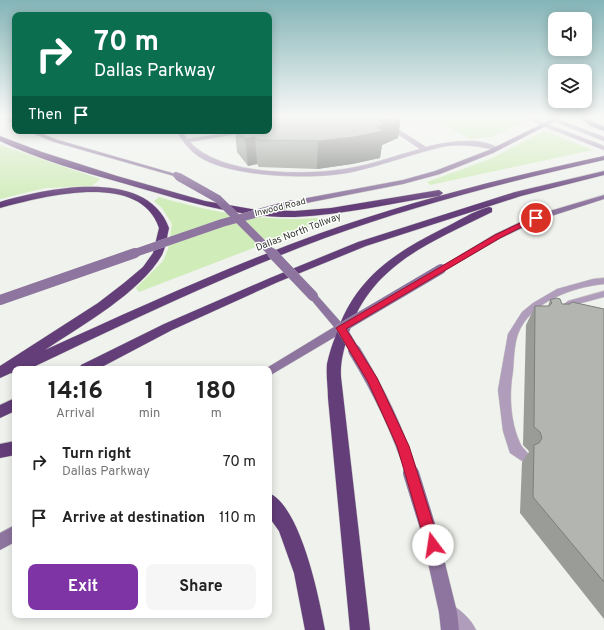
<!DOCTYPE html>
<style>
body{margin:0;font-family:Overpass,sans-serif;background:#f6f6f6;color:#222;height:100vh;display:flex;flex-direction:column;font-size:15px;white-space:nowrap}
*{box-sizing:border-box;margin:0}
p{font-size:13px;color:#767676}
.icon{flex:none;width:22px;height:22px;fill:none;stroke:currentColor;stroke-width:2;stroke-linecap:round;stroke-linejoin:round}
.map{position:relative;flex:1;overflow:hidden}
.side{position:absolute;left:12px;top:366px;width:260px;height:252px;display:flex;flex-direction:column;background:#fff;border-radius:8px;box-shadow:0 2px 10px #0003}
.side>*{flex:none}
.hud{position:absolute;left:12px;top:12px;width:260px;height:122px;border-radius:8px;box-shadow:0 2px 10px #0003;background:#0b6e4f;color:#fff;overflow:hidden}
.tools{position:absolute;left:548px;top:12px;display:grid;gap:8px}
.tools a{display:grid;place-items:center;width:44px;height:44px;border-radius:8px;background:#fff;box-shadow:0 2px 10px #0003;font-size:20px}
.pin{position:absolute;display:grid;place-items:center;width:34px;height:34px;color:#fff;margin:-17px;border:2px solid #fff;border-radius:50%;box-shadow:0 1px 4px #0007}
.me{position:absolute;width:44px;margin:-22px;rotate:346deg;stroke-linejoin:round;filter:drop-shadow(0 0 3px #0008)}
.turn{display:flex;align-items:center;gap:14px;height:84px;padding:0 16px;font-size:18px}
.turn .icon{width:52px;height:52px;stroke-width:2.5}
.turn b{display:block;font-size:28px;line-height:34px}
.then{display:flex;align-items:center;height:38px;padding:0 16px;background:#0003;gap:8px;font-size:15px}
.eta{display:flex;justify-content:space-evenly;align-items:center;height:68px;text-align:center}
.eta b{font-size:24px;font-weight:700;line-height:28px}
.primary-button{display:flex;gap:8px;margin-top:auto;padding:8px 16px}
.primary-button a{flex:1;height:46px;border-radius:8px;background:#7f34a6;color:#fff;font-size:16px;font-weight:700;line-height:46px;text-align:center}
.primary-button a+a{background:#f6f6f6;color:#222}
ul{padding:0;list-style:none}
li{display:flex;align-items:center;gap:12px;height:56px;padding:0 16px}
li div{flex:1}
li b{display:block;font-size:15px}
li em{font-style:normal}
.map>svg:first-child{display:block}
</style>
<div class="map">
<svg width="604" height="630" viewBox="0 0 604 630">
<rect width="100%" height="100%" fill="#eff2ed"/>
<!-- green -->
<g fill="#d0ecb9">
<path d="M 431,117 L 515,117 L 526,124 L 517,125 L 492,137 L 470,139 Z"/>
<path d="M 544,131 L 593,150 L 430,185 L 427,182 L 490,159 Z"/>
<path d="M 0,145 L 100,179 L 92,186 L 45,188 L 0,199 Z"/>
<path d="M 159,197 C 210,212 263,222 317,218 L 321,222 L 139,292 L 136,288 L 163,261 L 168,249 L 172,224 L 162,208 L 154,201 Z"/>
</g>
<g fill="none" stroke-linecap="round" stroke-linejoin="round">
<!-- service casing -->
<g stroke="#caccc8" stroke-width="1">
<g id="service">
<path d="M 278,117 L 290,117 L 287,119 Z"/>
<path d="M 372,117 L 379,117 L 426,147 C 445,142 480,136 498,148 L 495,150 C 478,146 463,144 446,146 C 414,153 384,165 352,172 C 315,180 230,178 198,156 C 189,150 182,140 176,131 L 182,131 L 187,139 L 239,131 L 253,131 L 190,142 C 220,176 308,176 350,168 C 374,164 397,155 420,149 Z"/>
<path d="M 604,278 L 604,284 C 573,287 530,302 518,334 C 514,345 514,359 513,371 C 509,394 510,421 520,443 C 522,448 526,450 529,455 L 527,459 L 522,461 L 510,453 L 503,431 L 498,390 L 508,334 L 522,312 L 533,303 L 557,289 L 593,279 Z"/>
<path d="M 604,291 L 604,297 L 574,305 L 559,315 L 554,312 L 568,301 Z"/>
<path d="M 448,603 C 459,608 471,619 476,630 L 454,630 L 442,618 L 439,612 L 442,606 Z"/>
</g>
</g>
<!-- minor casing -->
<g stroke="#caccc8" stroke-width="1">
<g id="minor">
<path d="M 526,117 L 533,117 L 548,125 L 543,126 Z"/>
<path d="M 545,117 L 553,117 L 558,120 L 555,122 Z"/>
</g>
</g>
<!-- tertiary casing -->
<g stroke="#caccc8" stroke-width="1">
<g id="tertiary">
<path d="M 553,119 L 557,119 L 604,137 L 604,141 L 553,121 Z"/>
<path d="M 545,123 L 604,146 L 604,150 L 543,126 L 542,125 Z"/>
</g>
</g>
<!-- secondary casing -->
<g stroke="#caccc8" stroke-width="1">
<g id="secondary">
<path d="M 3,117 L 10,117 L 15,121 L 15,125 Z"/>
<path d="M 556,117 L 563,117 L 493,153 L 440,174 L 403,184 L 291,206 L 287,204 L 307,198 L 403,180 L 435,171 L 489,150 Z"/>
<path d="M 577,117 L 584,117 L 604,127 L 604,131 L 591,126 Z"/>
<path d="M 27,131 L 35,131 L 58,140 L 179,175 L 174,176 L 54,142 Z"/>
<path d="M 604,195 L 604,199 L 539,220 L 501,238 L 444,271 L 441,272 L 437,269 L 495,234 L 533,216 Z"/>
<path d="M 313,293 L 316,294 L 346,328 L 345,331 L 269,376 L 269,369 L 265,369 L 334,327 L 308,296 Z"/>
<path d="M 429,523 L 434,526 L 437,531 L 457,612 L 459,630 L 441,630 L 439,612 L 421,531 L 424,526 Z"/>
<path d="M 15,525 L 15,542 L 0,550 L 0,533 Z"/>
</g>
</g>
<!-- motorway casing -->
<g stroke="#caccc8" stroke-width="1">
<g id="motorway">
<path d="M 0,136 L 42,152 L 117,176 L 205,201 L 257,210 L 295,211 L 331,208 L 439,190 L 443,193 L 439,196 C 391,203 344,215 295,217 C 237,218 182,200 126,184 C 84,172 39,160 0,141 Z"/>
<path d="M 604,156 L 604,160 C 510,181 416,205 325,238 C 223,276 126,323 29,369 L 15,369 L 15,374 L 11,373 L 0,378 L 0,366 L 98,303 L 124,283 L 143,267 L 153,253 L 159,228 C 140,170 42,197 0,208 L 0,202 C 47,188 147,167 169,228 C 167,236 166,247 162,255 C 140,293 82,325 45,350 C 135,309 225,268 318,234 C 411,201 507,177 604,156 Z"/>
<path d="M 604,171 L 604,175 L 521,196 L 366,246 L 278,282 L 172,330 L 98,369 L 79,369 L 81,365 L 164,324 L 270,278 L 358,242 L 515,192 Z"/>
<path d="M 489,207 L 492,208 L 492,212 C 432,242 370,264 348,335 C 344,349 340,362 341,377 L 370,630 L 350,630 L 328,398 C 328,387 326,376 327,364 C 329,354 332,345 336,335 C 354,280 392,254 442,229 C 457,222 473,211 489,207 Z"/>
<path d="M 15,398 L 15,411 L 0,418 L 0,405 Z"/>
<path d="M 15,441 L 15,455 L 0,458 L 0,444 Z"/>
<path d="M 269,493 C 301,507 319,598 325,630 L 305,630 L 294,573 L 279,531 L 269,517 Z"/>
</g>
</g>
<!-- service -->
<use href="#service" fill="#af9dbb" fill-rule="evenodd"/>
<!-- minor -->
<use href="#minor" fill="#af9dbb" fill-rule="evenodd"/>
<!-- tertiary -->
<use href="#tertiary" fill="#af9dbb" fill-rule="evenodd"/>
<!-- secondary -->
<use href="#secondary" fill="#8e759f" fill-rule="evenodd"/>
<!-- motorway -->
<use href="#motorway" fill="#633e79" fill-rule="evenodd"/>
<!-- secondary-bridge-far4 casing -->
<g stroke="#caccc8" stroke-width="6" stroke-linecap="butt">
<path id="secondary-bridge-far4" d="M 176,175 L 181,178"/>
</g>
<!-- secondary-bridge-far3 casing -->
<g stroke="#caccc8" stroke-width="8" stroke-linecap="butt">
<g id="secondary-bridge-far3">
<path d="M 179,177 L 218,199 L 273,254"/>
<path d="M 132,254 L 222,223 L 291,204"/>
</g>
</g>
<!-- secondary-bridge-far2 casing -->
<g stroke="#caccc8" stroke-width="10" stroke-linecap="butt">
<g id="secondary-bridge-far2">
<path d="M 272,253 L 313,296"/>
<path d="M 0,300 L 135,253"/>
<path d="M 355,351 L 341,328 L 441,269"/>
</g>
</g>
<!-- secondary-bridge-far1 casing -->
<g stroke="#caccc8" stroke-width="13" stroke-linecap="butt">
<path id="secondary-bridge-far1" d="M 354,350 C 378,389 398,430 412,474"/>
</g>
<!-- secondary-bridge casing -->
<g stroke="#caccc8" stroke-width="16" stroke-linecap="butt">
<path id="secondary-bridge" d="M 411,473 L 429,531"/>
</g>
<!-- secondary-bridge-far4 -->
<use href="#secondary-bridge-far4" stroke="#8e759f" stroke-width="6"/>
<!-- secondary-bridge-far3 -->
<use href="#secondary-bridge-far3" stroke="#8e759f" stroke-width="8"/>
<!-- secondary-bridge-far2 -->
<use href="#secondary-bridge-far2" stroke="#8e759f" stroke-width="10"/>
<!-- secondary-bridge-far1 -->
<use href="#secondary-bridge-far1" stroke="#8e759f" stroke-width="12"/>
<!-- secondary-bridge -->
<use href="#secondary-bridge" stroke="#8e759f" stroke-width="16"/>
</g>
<!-- wall -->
<g fill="#999c97">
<path d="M 235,131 L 269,131 L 398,138 L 382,145 L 380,158 L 352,164 L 317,169 L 259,167 L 257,164 L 248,166 L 237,152 Z"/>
<path d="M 550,300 L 562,304 L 604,309 L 604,619 L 520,513 L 522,462 L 529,452 L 528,450 L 523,445 L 526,325 L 535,306 L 548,306 Z"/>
</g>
<!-- shaded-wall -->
<g fill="#7d7f7b">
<path d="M 389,117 L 401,117 L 398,138 L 382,145 L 380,158 L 352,164 L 317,169 L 318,141 Z"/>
<path d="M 255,137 L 257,164 L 248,166 L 245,139 Z"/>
</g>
<!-- building -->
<g fill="#b2b5b0" stroke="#7d7f7b">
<path d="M 287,117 L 389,117 L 379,121 L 384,124 L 377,127 L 383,131 L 354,137 L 318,141 L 258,140 L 255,137 L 245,139 L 239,131 L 269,131 L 269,120 Z"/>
<path d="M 556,298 L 560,299 L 562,304 L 570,304 L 572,302 L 604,309 L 604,582 L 533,497 L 534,445 L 539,443 L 542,438 L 540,432 L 534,427 L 535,306 L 549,306 L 552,303 L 550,300 Z"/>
</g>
<!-- sky -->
<linearGradient id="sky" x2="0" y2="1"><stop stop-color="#84b4b7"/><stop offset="0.57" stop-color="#f8f9f7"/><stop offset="1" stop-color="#f8f9f7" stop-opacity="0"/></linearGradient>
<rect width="604" height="205" fill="url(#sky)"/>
<!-- route -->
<path fill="#e11d48" stroke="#92132f" d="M 533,217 L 539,218 L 500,238 L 346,329 L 377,378 L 409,446 L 440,545 L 438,550 L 433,552 L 428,550 L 426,545 L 397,446 L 368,382 L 336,328 L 495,235 Z"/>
<g text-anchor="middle" stroke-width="3" stroke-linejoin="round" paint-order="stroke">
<!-- far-street labels -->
<g font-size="9" fill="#353634" stroke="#fdfffc">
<text transform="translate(280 207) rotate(-14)" y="3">Inwood Road</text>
</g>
<!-- street labels -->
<g font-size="10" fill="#353634" stroke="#fdfffc">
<text transform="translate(298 231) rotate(-21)" y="4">Dallas North Tollway</text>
</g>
</g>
</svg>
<div class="tools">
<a><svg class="icon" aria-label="sound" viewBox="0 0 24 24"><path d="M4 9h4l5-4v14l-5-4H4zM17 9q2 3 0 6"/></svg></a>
<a><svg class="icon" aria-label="layers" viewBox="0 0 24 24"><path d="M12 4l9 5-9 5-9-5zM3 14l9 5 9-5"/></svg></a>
</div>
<div class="pin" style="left:536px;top:218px;background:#d93025"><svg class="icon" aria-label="arrive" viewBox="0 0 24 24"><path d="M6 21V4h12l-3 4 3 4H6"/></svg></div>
<svg class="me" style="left:433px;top:545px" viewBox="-20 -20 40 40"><circle r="19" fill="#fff"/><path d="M0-13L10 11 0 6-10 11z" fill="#e11d48"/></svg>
<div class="hud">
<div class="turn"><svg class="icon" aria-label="right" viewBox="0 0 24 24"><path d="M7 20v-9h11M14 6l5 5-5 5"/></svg><div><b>70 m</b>Dallas Parkway</div></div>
<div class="then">Then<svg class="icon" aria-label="arrive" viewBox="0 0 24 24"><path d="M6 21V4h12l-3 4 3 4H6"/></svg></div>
</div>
<section class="side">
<div class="eta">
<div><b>14:16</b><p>Arrival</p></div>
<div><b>1</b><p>min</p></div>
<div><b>180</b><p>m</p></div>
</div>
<ul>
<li><svg class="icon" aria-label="right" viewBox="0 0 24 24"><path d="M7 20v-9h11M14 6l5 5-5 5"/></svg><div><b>Turn right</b><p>Dallas Parkway</p></div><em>70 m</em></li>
<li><svg class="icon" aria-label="arrive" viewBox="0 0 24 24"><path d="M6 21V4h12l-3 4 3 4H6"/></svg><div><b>Arrive at destination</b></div><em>110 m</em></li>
</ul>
<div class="primary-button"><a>Exit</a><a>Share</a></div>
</section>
</div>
